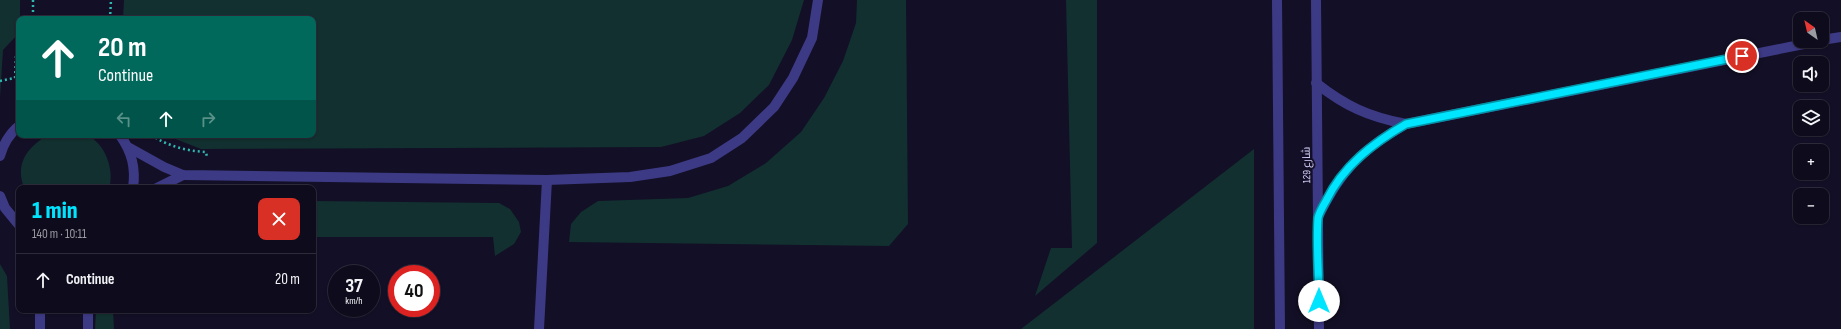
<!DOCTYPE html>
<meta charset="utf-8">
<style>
body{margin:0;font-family:"Sofia Sans Condensed",Cairo,sans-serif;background:#171425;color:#f1f3f6;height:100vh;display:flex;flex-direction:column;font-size:15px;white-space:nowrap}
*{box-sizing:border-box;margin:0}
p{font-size:13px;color:#9b9ba3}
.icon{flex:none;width:22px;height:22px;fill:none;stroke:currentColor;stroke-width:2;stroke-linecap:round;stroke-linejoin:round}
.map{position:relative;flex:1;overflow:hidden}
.drawer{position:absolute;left:16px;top:185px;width:300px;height:128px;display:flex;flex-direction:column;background:#0e0b1c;border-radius:8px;box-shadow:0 1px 3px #0004,0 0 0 1px #2e2b3b}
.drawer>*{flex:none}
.guide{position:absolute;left:16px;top:16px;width:300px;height:122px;border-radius:8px;box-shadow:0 1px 3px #0004,0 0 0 1px #2e2b3b;background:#00695c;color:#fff;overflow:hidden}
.needle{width:26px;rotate:326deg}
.tools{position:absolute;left:1793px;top:12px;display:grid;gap:8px}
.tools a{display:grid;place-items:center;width:36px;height:36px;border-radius:8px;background:#0e0b1c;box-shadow:0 1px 3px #0004,0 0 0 1px #2e2b3b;font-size:20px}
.speed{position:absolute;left:328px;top:265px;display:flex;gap:8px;font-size:20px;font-weight:700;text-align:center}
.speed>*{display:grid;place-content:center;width:52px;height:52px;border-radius:50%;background:#0e0b1c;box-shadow:0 1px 3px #0004,0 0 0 1px #2e2b3b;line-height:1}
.speed small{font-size:10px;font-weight:400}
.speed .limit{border:6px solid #d22;background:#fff;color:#111}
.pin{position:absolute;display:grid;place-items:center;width:34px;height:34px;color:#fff;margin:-17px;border:2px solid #fff;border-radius:50%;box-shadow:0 1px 4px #0007}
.me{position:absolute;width:44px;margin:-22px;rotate:0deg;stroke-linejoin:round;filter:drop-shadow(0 0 3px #0008)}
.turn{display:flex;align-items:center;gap:14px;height:84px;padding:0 16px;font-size:18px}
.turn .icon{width:52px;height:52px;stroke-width:2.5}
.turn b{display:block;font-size:28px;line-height:34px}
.lanes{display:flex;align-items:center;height:38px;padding:0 16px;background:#0003;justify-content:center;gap:20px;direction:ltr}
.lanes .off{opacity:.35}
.round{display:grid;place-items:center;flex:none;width:42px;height:42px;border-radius:8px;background:#171425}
.headline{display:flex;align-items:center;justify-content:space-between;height:68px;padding:0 16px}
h1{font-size:24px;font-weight:800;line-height:30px;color:#00e5ff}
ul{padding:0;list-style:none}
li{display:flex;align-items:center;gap:12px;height:52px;padding:0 16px;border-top:1px solid #2e2b3b}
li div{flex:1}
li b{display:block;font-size:15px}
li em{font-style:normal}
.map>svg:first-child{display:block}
</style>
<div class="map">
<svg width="1841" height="329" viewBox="0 0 1841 329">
<rect width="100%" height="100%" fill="#130f26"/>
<!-- green -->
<g fill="#12302f">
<path d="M 0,0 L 20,0 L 20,19 L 19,19 L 19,33 L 3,50 L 0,98 Z"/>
<path d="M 124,0 L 804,0 L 792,40 L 769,85 L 740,113 L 704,136 L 661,147 L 201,149 L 173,138 L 170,135 L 313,135 L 313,19 L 123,19 Z"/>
<path d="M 857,0 L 906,0 L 908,224 L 889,246 L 569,242 L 571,224 L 581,212 L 598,201 L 688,198 L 728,186 L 766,163 L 801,132 L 824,98 L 843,61 L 856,23 Z"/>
<path d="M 1066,0 L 1097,0 L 1097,243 L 1035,296 L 1051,248 L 1072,248 Z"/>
<path d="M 47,135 C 57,135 80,132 88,136 C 105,143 115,171 109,188 L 24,188 C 15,162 27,149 47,135 Z"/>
<path d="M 1254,149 L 1254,329 L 1021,329 Z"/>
<path d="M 313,201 L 499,203 L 510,209 L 519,222 L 521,232 L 514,244 L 495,256 L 493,237 L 313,237 Z"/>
<path d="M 0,264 L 7,276 L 10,329 L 0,329 Z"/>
<path d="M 96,310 L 113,310 L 114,329 L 95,329 Z"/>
</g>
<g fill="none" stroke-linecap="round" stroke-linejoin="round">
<!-- path -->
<g stroke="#2fb8b0" stroke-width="2.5" stroke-dasharray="2 3" stroke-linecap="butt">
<path d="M 33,0 L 33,19"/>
<path d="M 110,19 L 111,0"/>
<path d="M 15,78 L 16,55 L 19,52"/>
<path d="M 0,81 L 19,77"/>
<path d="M 151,135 C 168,146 186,151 206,152 L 207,157"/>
</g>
<!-- service -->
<g stroke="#3d3a85" stroke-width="10">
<path d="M 120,135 C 132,152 136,168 133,188"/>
<path d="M 128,147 L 164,167 L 183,175 L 547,180 L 630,177 L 670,171 L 711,158 L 742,138 L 774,107 L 793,78 L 812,38 L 818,0"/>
<path d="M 0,156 C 3,145 10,133 19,126"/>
<path d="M 157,188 L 183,175"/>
<path d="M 0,196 L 5,208 L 19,225"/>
<path d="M 40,310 L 40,329"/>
<path d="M 88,329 L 88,310"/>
<path d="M 539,329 L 547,180"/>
</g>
<!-- tertiary -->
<g stroke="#3d3a85" stroke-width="10">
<path d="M 1277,0 L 1280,329"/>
<path d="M 1316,0 L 1319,329"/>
<path d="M 1822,40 L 1841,37"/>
<path d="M 1316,83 C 1345,106 1369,117 1406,124"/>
<path d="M 1318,217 C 1340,171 1362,149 1406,124 L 1819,41"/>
</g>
</g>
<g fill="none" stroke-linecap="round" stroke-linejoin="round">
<!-- route casing -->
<g stroke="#0095a6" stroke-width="10">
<path id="route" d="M 1319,301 C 1319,275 1316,244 1318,218 C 1319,213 1323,206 1326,201 C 1343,166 1373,143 1406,124 L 1742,56"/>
</g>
<!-- route -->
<use href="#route" stroke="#00e5ff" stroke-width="7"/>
</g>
<g text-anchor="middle" stroke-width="4" stroke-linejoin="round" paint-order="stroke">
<!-- street labels -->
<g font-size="11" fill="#d9d4ff" stroke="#130f26">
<text transform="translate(1306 165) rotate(-91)" y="4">شارع 129</text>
</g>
</g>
</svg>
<div class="tools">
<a><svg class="needle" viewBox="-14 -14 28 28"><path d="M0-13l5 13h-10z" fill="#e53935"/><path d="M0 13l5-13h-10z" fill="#9b9ba3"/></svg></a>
<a><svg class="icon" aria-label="sound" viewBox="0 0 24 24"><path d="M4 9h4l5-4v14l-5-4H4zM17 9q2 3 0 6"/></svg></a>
<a><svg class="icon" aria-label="layers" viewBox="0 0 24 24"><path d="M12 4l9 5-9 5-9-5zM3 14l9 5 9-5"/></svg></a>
<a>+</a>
<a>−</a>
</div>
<div class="speed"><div>37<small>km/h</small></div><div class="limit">40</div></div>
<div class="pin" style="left:1742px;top:56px;background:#d93025"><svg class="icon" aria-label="arrive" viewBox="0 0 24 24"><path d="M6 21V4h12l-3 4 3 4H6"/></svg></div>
<svg class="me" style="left:1319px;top:301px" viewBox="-20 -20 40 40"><circle r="19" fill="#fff"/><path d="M0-13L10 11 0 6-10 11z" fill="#00e5ff"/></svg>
<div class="guide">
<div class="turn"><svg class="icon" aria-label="ahead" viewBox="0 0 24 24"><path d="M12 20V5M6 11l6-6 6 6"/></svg><div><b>20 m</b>Continue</div></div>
<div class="lanes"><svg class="icon off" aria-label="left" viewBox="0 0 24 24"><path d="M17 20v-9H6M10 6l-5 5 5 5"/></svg><svg class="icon" aria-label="ahead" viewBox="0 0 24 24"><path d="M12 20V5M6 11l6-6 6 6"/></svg><svg class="icon off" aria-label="right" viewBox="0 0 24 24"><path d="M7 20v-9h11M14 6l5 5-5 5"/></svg></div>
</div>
<section class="drawer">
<div class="headline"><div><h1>1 min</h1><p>140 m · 10:11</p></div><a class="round" style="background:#d93025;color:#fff"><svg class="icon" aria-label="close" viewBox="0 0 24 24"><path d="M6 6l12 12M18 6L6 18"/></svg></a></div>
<ul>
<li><svg class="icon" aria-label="ahead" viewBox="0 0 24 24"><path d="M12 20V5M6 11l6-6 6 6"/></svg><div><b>Continue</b></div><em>20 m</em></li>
</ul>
</section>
</div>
